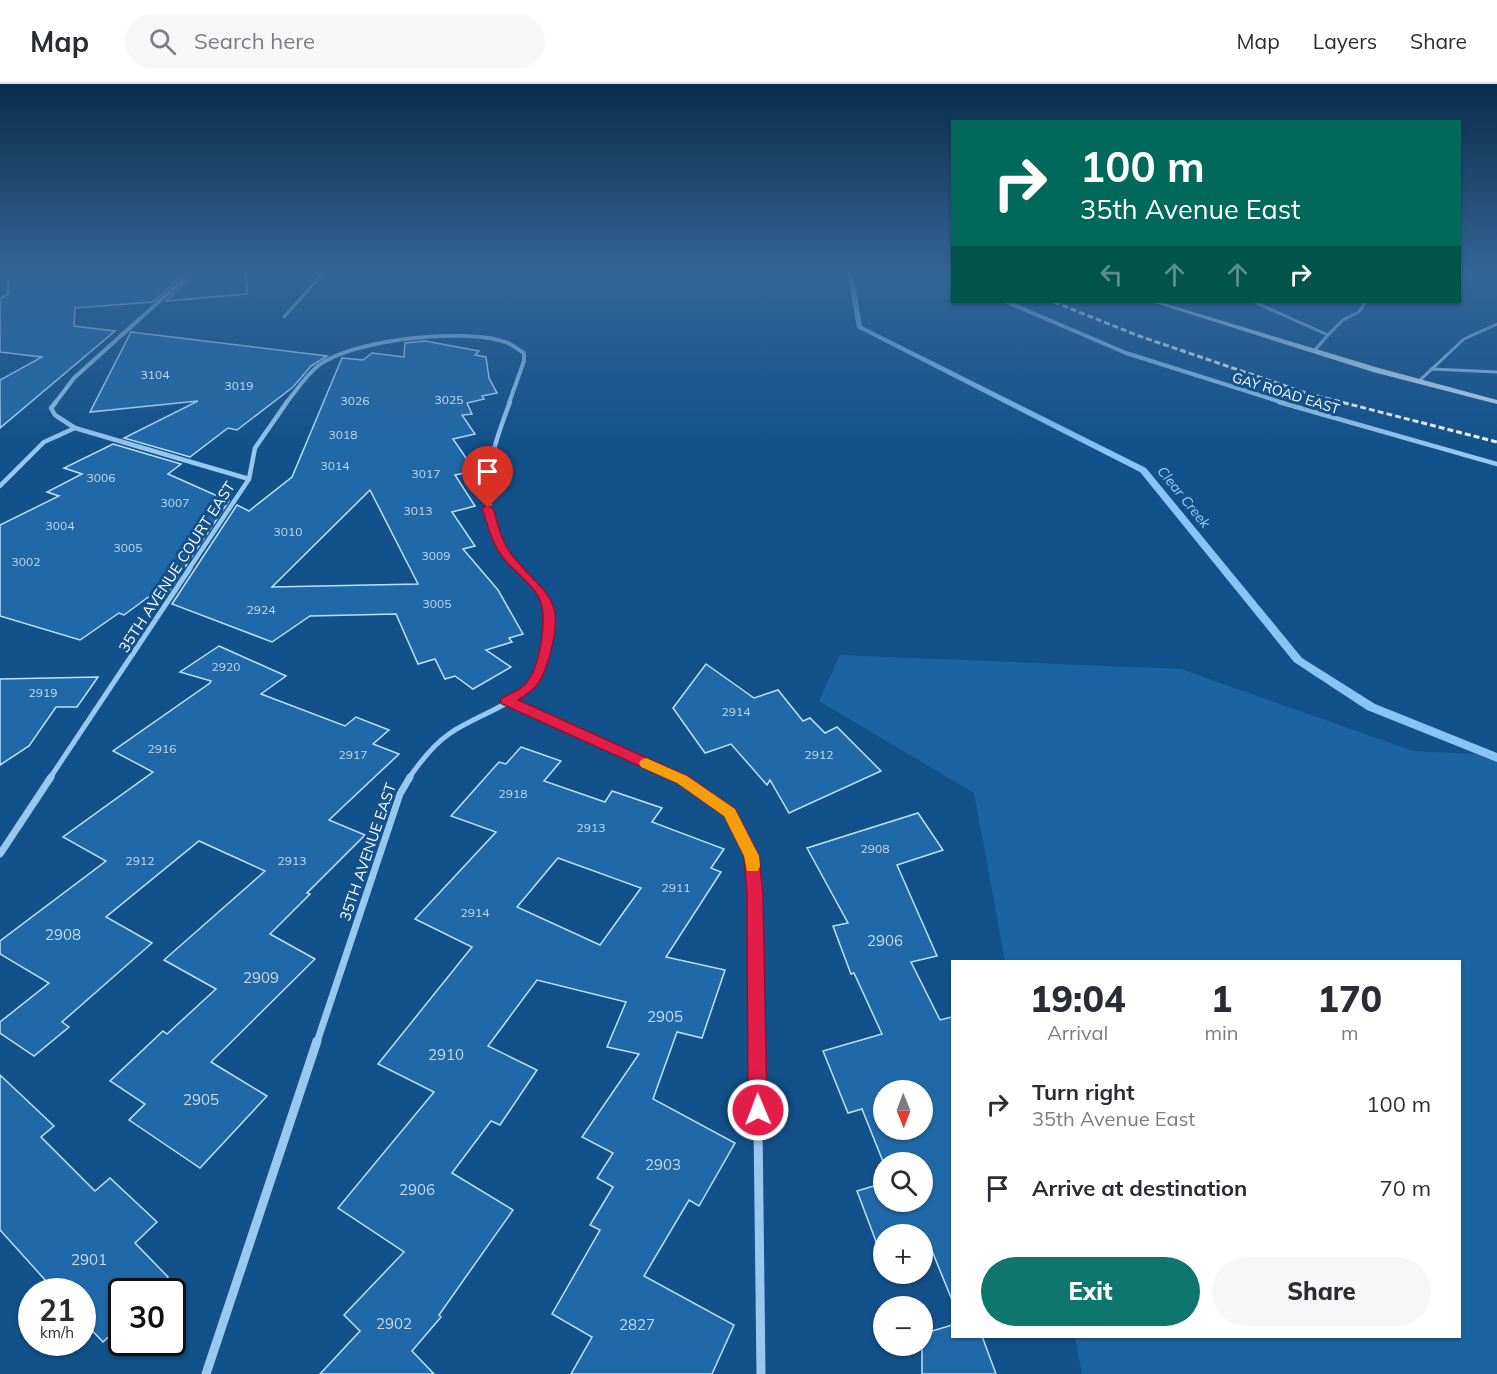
<!DOCTYPE html>
<meta charset="utf-8">
<style>
body{margin:0;font-family:Mulish,sans-serif;background:#f7f7f7;color:#2b2b33;height:100vh;display:flex;flex-direction:column;font-size:22px;white-space:nowrap}
*{box-sizing:border-box;margin:0}
p{font-size:20px;color:#7c7c81}
.icon{flex:none;width:33px;height:33px;fill:none;stroke:currentColor;stroke-width:2;stroke-linecap:round;stroke-linejoin:round}
.map{position:relative;flex:1;overflow:hidden}
.panel{position:absolute;left:951px;top:876px;width:510px;height:378px;display:flex;flex-direction:column;background:#fff;border-radius:0px;box-shadow:0 2px 4px #0004}
.panel>*{flex:none}
.banner{position:absolute;left:951px;top:36px;width:510px;height:183px;border-radius:0px;box-shadow:0 2px 4px #0004;background:#00695c;color:#fff;overflow:hidden}
.needle{width:39px;rotate:179deg}
.controls{position:absolute;left:873px;top:996px;display:grid;gap:12px}
.controls a{display:grid;place-items:center;width:60px;height:60px;border-radius:50%;background:#fff;box-shadow:0 2px 4px #0004;font-size:30px}
.speed{position:absolute;left:18px;top:1194px;display:flex;gap:12px;font-size:30px;font-weight:700;text-align:center}
.speed>*{display:grid;place-content:center;width:78px;height:78px;border-radius:50%;background:#fff;box-shadow:0 2px 4px #0004;line-height:1}
.speed small{font-size:15px;font-weight:400}
.speed .limit{border:3px solid #111;border-radius:9px;background:#fff;color:#111}
.pin{position:absolute;display:grid;place-items:center;width:51px;height:51px;color:#fff;margin:-62px -26px;border-radius:50% 50% 50% 0;rotate:-45deg;box-shadow:0 0 6px #0007}
.pin .icon{rotate:45deg}
.me{position:absolute;width:66px;margin:-33px;rotate:359deg;stroke-linejoin:round;filter:drop-shadow(0 0 4px #0008)}
.turn{display:flex;align-items:center;gap:21px;height:126px;padding:0 30px;font-size:27px}
.turn .icon{width:78px;height:78px;stroke-width:2.5}
.turn b{display:block;font-size:42px;line-height:51px}
.lanes{display:flex;align-items:center;height:57px;padding:0 30px;background:#0003;justify-content:center;gap:30px;direction:ltr}
.lanes .off{opacity:.35}
.eta{display:flex;justify-content:space-evenly;align-items:center;height:102px;text-align:center}
.eta b{font-size:36px;font-weight:800;line-height:42px}
.action{display:flex;gap:12px;margin-top:auto;padding:12px 30px}
.action a{flex:1;height:69px;border-radius:36px;background:#0f766e;color:#fff;font-size:24px;font-weight:800;line-height:69px;text-align:center}
.action a+a{background:#f7f7f7;color:#2b2b33}
ul{padding:0;list-style:none}
li{display:flex;align-items:center;gap:18px;height:84px;padding:0 30px}
li div{flex:1}
li b{display:block;font-size:22px}
li em{font-style:normal}
header{display:flex;align-items:center;gap:36px;box-sizing:border-box;height:84px;padding:0 30px;background:#fff;border-bottom:2px solid #e1e1e2}
header strong{font-size:28px}
nav{display:flex;gap:33px;margin-inline-start:auto;font-size:21px}
.search{width:420px;height:54px;background:#f7f7f7;display:flex;align-items:center;gap:15px;box-sizing:border-box;padding:0 21px;border-radius:33px;color:#7c7c81;font-size:22px}
.map>svg:first-child{display:block}
</style>
<header>
<strong>Map</strong>
<div class="search"><svg class="icon" aria-label="search" viewBox="0 0 24 24"><circle cx="10" cy="10" r="6"/><path d="M15 15l6 6"/></svg>Search here</div>
<nav><a>Map</a><a>Layers</a><a>Share</a></nav>
</header>
<div class="map">
<svg width="1497" height="1290" viewBox="0 0 1497 1290">
<rect width="100%" height="100%" fill="#125189"/>
<!-- green -->
<path fill="#1a64a3" d="M 840,571 L 1181,585 L 1413,667 L 1497,671 L 1497,1290 L 1082,1290 L 1075,1253 L 1460,1252 L 1460,878 L 1005,877 L 974,709 L 819,617 Z"/>
<g fill="none" stroke-linecap="round" stroke-linejoin="round">
<!-- stream -->
<path fill="#8ac4f4" fill-rule="evenodd" d="M 847,187 L 853,187 L 862,242 L 1146,384 L 1302,574 L 1375,620 L 1497,669 L 1497,678 L 1367,626 L 1294,578 L 1140,388 L 857,244 Z"/>
</g>
<!-- building -->
<g fill="#2069a9" stroke="#bfe0fc" stroke-width="1.5" fill-rule="evenodd">
<path d="M 9,187 L 187,187 L 153,218 L 75,224 L 74,242 L 115,247 L 0,344 L 0,296 L 42,273 L 0,268 L 0,215 L 8,210 Z"/>
<path d="M 197,187 L 246,187 L 247,210 L 166,217 Z"/>
<path d="M 131,248 L 327,272 L 311,282 L 293,303 L 237,346 L 228,344 L 190,373 L 124,354 L 198,317 L 90,328 Z"/>
<path d="M 425,257 L 479,267 L 475,271 L 486,273 L 489,294 L 497,309 L 482,312 L 484,315 L 467,319 L 472,330 L 462,331 L 475,350 L 453,355 L 475,387 L 455,391 L 475,422 L 452,428 L 475,462 L 463,465 L 498,506 L 523,550 L 509,554 L 512,558 L 486,566 L 511,583 L 473,605 L 455,592 L 445,595 L 435,575 L 418,580 L 396,530 L 310,532 L 272,558 L 172,520 L 237,421 L 249,427 L 292,393 L 342,274 L 363,276 L 372,269 L 404,273 L 405,259 ZM 370,406 L 418,500 L 272,503 Z"/>
<path d="M 113,360 L 181,380 L 168,390 L 229,417 L 163,516 L 151,511 L 124,531 L 119,529 L 80,556 L 0,532 L 0,441 L 59,412 L 47,408 L 82,390 L 64,384 Z"/>
<path d="M 219,562 L 286,592 L 261,610 L 345,642 L 356,633 L 389,646 L 373,660 L 399,670 L 329,736 L 365,751 L 307,809 L 310,810 L 270,850 L 315,875 L 211,978 L 267,1012 L 200,1084 L 129,1036 L 145,1020 L 110,997 L 163,947 L 167,950 L 216,905 L 164,876 L 265,787 L 199,757 L 106,833 L 152,859 L 62,938 L 69,943 L 34,972 L 0,949 L 0,938 L 49,899 L 0,870 L 0,857 L 106,777 L 63,753 L 153,688 L 113,667 L 210,599 L 211,597 L 180,588 Z"/>
<path d="M 706,580 L 754,614 L 778,606 L 803,637 L 810,634 L 825,649 L 837,643 L 881,687 L 789,729 L 770,696 L 767,701 L 731,660 L 705,669 L 673,624 Z"/>
<path d="M 98,593 L 77,623 L 56,623 L 29,662 L 0,681 L 0,595 Z"/>
<path d="M 521,663 L 561,677 L 544,697 L 605,718 L 612,707 L 662,724 L 652,738 L 724,765 L 711,784 L 721,788 L 666,873 L 725,886 L 702,954 L 677,948 L 653,1015 L 735,1059 L 699,1122 L 689,1116 L 644,1192 L 734,1241 L 712,1290 L 571,1290 L 592,1253 L 552,1230 L 600,1146 L 590,1141 L 613,1103 L 597,1094 L 613,1069 L 582,1053 L 639,970 L 607,963 L 626,918 L 537,896 L 488,962 L 537,986 L 500,1041 L 491,1037 L 452,1089 L 513,1126 L 439,1231 L 441,1233 L 412,1267 L 434,1290 L 320,1290 L 360,1247 L 344,1231 L 404,1168 L 338,1124 L 434,1008 L 378,980 L 472,863 L 415,835 L 496,748 L 451,732 L 499,678 L 506,680 ZM 558,774 L 641,804 L 600,861 L 517,823 Z"/>
<path d="M 918,729 L 943,766 L 897,781 L 937,872 L 911,878 L 940,936 L 952,933 L 952,1216 L 930,1162 L 922,1164 L 922,1150 L 884,1150 L 883,1176 L 857,1107 L 884,1099 L 884,1118 L 922,1118 L 922,1078 L 884,1080 L 862,1025 L 848,1029 L 823,967 L 882,950 L 854,889 L 851,890 L 833,842 L 848,839 L 807,764 ZM 884,1006 L 922,1006 L 922,1046 L 884,1046 Z"/>
<path d="M 0,991 L 54,1042 L 41,1053 L 95,1107 L 110,1094 L 157,1138 L 135,1159 L 168,1193 L 154,1208 L 122,1208 L 122,1240 L 103,1258 L 82,1236 L 82,1208 L 56,1208 L 0,1146 Z"/>
<path d="M 952,1241 L 952,1252 L 982,1252 L 996,1290 L 922,1290 L 922,1250 Z"/>
</g>
<g fill="none" stroke-linecap="round" stroke-linejoin="round">
<!-- service -->
<g stroke="#98c8f0" stroke-width="3">
<path d="M 1254,218 L 1328,251 L 1314,267"/>
<path d="M 284,233 L 325,187"/>
<path d="M 1328,251 L 1343,236 L 1359,228 L 1364,220 L 1362,218"/>
<path d="M 1431,285 L 1497,288"/>
<path d="M 1419,297 L 1464,255 L 1497,240"/>
</g>
<!-- minor-far4 -->
<g stroke="#98c8f0" stroke-width="4">
<path d="M 945,187 L 952,190"/>
<path d="M 1007,218 L 1126,269 L 1284,319"/>
<path d="M 55,319 L 74,294 L 193,187"/>
<path d="M 286,319 C 296,307 306,291 319,281 C 354,255 468,243 508,259 C 514,262 519,266 524,269 L 524,277 L 509,319"/>
</g>
<!-- minor-far3 -->
<g stroke="#98c8f0" stroke-width="4.5">
<path d="M 56,318 L 51,324 L 55,331 L 75,344 L 249,395"/>
<path d="M 510,318 C 486,381 472,429 520,485"/>
<path d="M 1279,318 L 1497,380"/>
<path d="M 0,402 L 44,358 L 75,344"/>
<path d="M 189,485 L 249,395 L 255,364 L 287,318"/>
</g>
<!-- minor-far2 -->
<g stroke="#98c8f0" stroke-width="5">
<path d="M 507,617 L 681,694"/>
<path d="M 50,694 L 190,484"/>
<path d="M 409,694 C 420,678 433,661 449,650 C 472,634 500,626 522,609 C 546,589 559,539 543,511 C 538,501 526,493 519,484"/>
</g>
<!-- minor-far1 -->
<g stroke="#98c8f0" stroke-width="7">
<path d="M 677,693 L 711,713 L 730,729 L 752,772 L 755,810 L 757,958"/>
<path d="M 0,770 L 51,693"/>
<path d="M 317,958 L 400,710 L 410,693"/>
</g>
<!-- minor -->
<g stroke="#98c8f0" stroke-width="9">
<path d="M 757,957 L 761,1290"/>
<path d="M 206,1290 L 317,957"/>
</g>
<!-- secondary -->
<path fill="#c6e2fb" fill-rule="evenodd" d="M 1152,218 L 1160,218 L 1379,284 L 1497,316 L 1497,320 L 1373,288 Z"/>
<!-- rail -->
<path stroke="#fff" stroke-width="3" stroke-dasharray="6 3" stroke-linecap="butt" d="M 1054,218 L 1139,252 L 1306,309 L 1497,358"/>
</g>
<!-- sky -->
<linearGradient id="sky" x2="0" y2="1"><stop stop-color="#0a2d4b"/><stop offset="0.51" stop-color="#336597"/><stop offset="1" stop-color="#336597" stop-opacity="0"/></linearGradient>
<rect width="1497" height="368" fill="url(#sky)"/>
<!-- route -->
<path fill="#e11d48" stroke="#92132f" stroke-width="1.5" d="M 488,421 L 493,424 C 498,440 501,457 512,471 C 547,514 567,512 549,574 C 542,597 538,604 518,616 L 687,692 L 735,725 L 759,772 L 763,810 L 767,1026 L 765,1032 L 758,1035 L 751,1032 L 748,1026 L 747,810 L 744,772 L 724,732 L 677,699 L 502,620 L 500,617 L 502,614 C 509,610 521,606 526,599 C 540,583 549,531 538,512 C 530,498 514,487 504,475 C 492,460 488,442 482,424 Z"/>
<!-- slow -->
<path fill="#f59e0b" d="M 646,674 L 687,692 L 735,725 L 759,772 L 760,782 L 758,787 L 747,787 L 744,772 L 724,732 L 677,699 L 641,683 L 639,679 L 641,676 Z"/>
<g text-anchor="middle" stroke-width="6" stroke-linejoin="round" paint-order="stroke">
<!-- number labels -->
<g font-size="12" fill="#c7daea">
<text x="155" y="295">3104</text>
<text x="239" y="306">3019</text>
<text x="449" y="320">3025</text>
<text x="355" y="321">3026</text>
<text x="343" y="355">3018</text>
<text x="335" y="386">3014</text>
<text x="426" y="394">3017</text>
<text x="101" y="398">3006</text>
<text x="175" y="423">3007</text>
<text x="418" y="431">3013</text>
<text x="60" y="446">3004</text>
<text x="288" y="452">3010</text>
<text x="128" y="468">3005</text>
<text x="436" y="476">3009</text>
<text x="26" y="482">3002</text>
<text x="437" y="524">3005</text>
<text x="261" y="530">2924</text>
<text x="226" y="587">2920</text>
<text x="43" y="613">2919</text>
<text x="736" y="632">2914</text>
<text x="162" y="669">2916</text>
<text x="353" y="675">2917</text>
<text x="819" y="675">2912</text>
<text x="513" y="714">2918</text>
<text x="591" y="748">2913</text>
<text x="875" y="769">2908</text>
<text x="140" y="781">2912</text>
<text x="292" y="781">2913</text>
<text x="676" y="808">2911</text>
<text x="475" y="833">2914</text>
</g>
<!-- far-street labels -->
<g font-size="14" fill="#fff" stroke="#125189">
<text transform="translate(1286 309) rotate(17)" y="5">GAY ROAD EAST</text>
</g>
<!-- far-water labels -->
<g font-size="14" font-style="italic" fill="#a4d1f8" stroke="#125189">
<text transform="translate(1184 413) rotate(51)" y="5">Clear Creek</text>
</g>
<!-- street labels -->
<g font-size="15" fill="#fff" stroke="#125189">
<text transform="translate(177 483) rotate(-57)" y="5">35TH AVENUE COURT EAST</text>
<text transform="translate(368 768) rotate(-71)" y="5">35TH AVENUE EAST</text>
</g>
<!-- near-number labels -->
<g font-size="15" fill="#c7daea">
<text x="63" y="856">2908</text>
<text x="885" y="862">2906</text>
<text x="261" y="899">2909</text>
<text x="665" y="938">2905</text>
<text x="446" y="976">2910</text>
<text x="201" y="1021">2905</text>
<text x="663" y="1086">2903</text>
<text x="417" y="1111">2906</text>
<text x="89" y="1181">2901</text>
<text x="394" y="1245">2902</text>
<text x="637" y="1246">2827</text>
</g>
</g>
</svg>
<div class="controls">
<a><svg class="needle" viewBox="-14 -14 28 28"><path d="M0-13l5 13h-10z" fill="#e53935"/><path d="M0 13l5-13h-10z" fill="#7c7c81"/></svg></a>
<a><svg class="icon" aria-label="search" viewBox="0 0 24 24"><circle cx="10" cy="10" r="6"/><path d="M15 15l6 6"/></svg></a>
<a>+</a>
<a>−</a>
</div>
<div class="speed"><div>21<small>km/h</small></div><div class="limit">30</div></div>
<div class="pin" style="left:488px;top:424px;background:#d93025"><svg class="icon" aria-label="arrive" viewBox="0 0 24 24"><path d="M6 21V4h12l-3 4 3 4H6"/></svg></div>
<svg class="me" style="left:758px;top:1026px" viewBox="-20 -20 40 40"><circle r="17" fill="#e11d48" stroke="#fff" stroke-width="3"/><path d="M0-11L8 9 0 5-8 9z" fill="#fff"/></svg>
<div class="banner">
<div class="turn"><svg class="icon" aria-label="right" viewBox="0 0 24 24"><path d="M7 20v-9h11M14 6l5 5-5 5"/></svg><div><b>100 m</b>35th Avenue East</div></div>
<div class="lanes"><svg class="icon off" aria-label="left" viewBox="0 0 24 24"><path d="M17 20v-9H6M10 6l-5 5 5 5"/></svg><svg class="icon off" aria-label="ahead" viewBox="0 0 24 24"><path d="M12 20V5M6 11l6-6 6 6"/></svg><svg class="icon off" aria-label="ahead" viewBox="0 0 24 24"><path d="M12 20V5M6 11l6-6 6 6"/></svg><svg class="icon" aria-label="right" viewBox="0 0 24 24"><path d="M7 20v-9h11M14 6l5 5-5 5"/></svg></div>
</div>
<section class="panel">
<div class="eta">
<div><b>19:04</b><p>Arrival</p></div>
<div><b>1</b><p>min</p></div>
<div><b>170</b><p>m</p></div>
</div>
<ul>
<li><svg class="icon" aria-label="right" viewBox="0 0 24 24"><path d="M7 20v-9h11M14 6l5 5-5 5"/></svg><div><b>Turn right</b><p>35th Avenue East</p></div><em>100 m</em></li>
<li><svg class="icon" aria-label="arrive" viewBox="0 0 24 24"><path d="M6 21V4h12l-3 4 3 4H6"/></svg><div><b>Arrive at destination</b></div><em>70 m</em></li>
</ul>
<div class="action"><a>Exit</a><a>Share</a></div>
</section>
</div>
